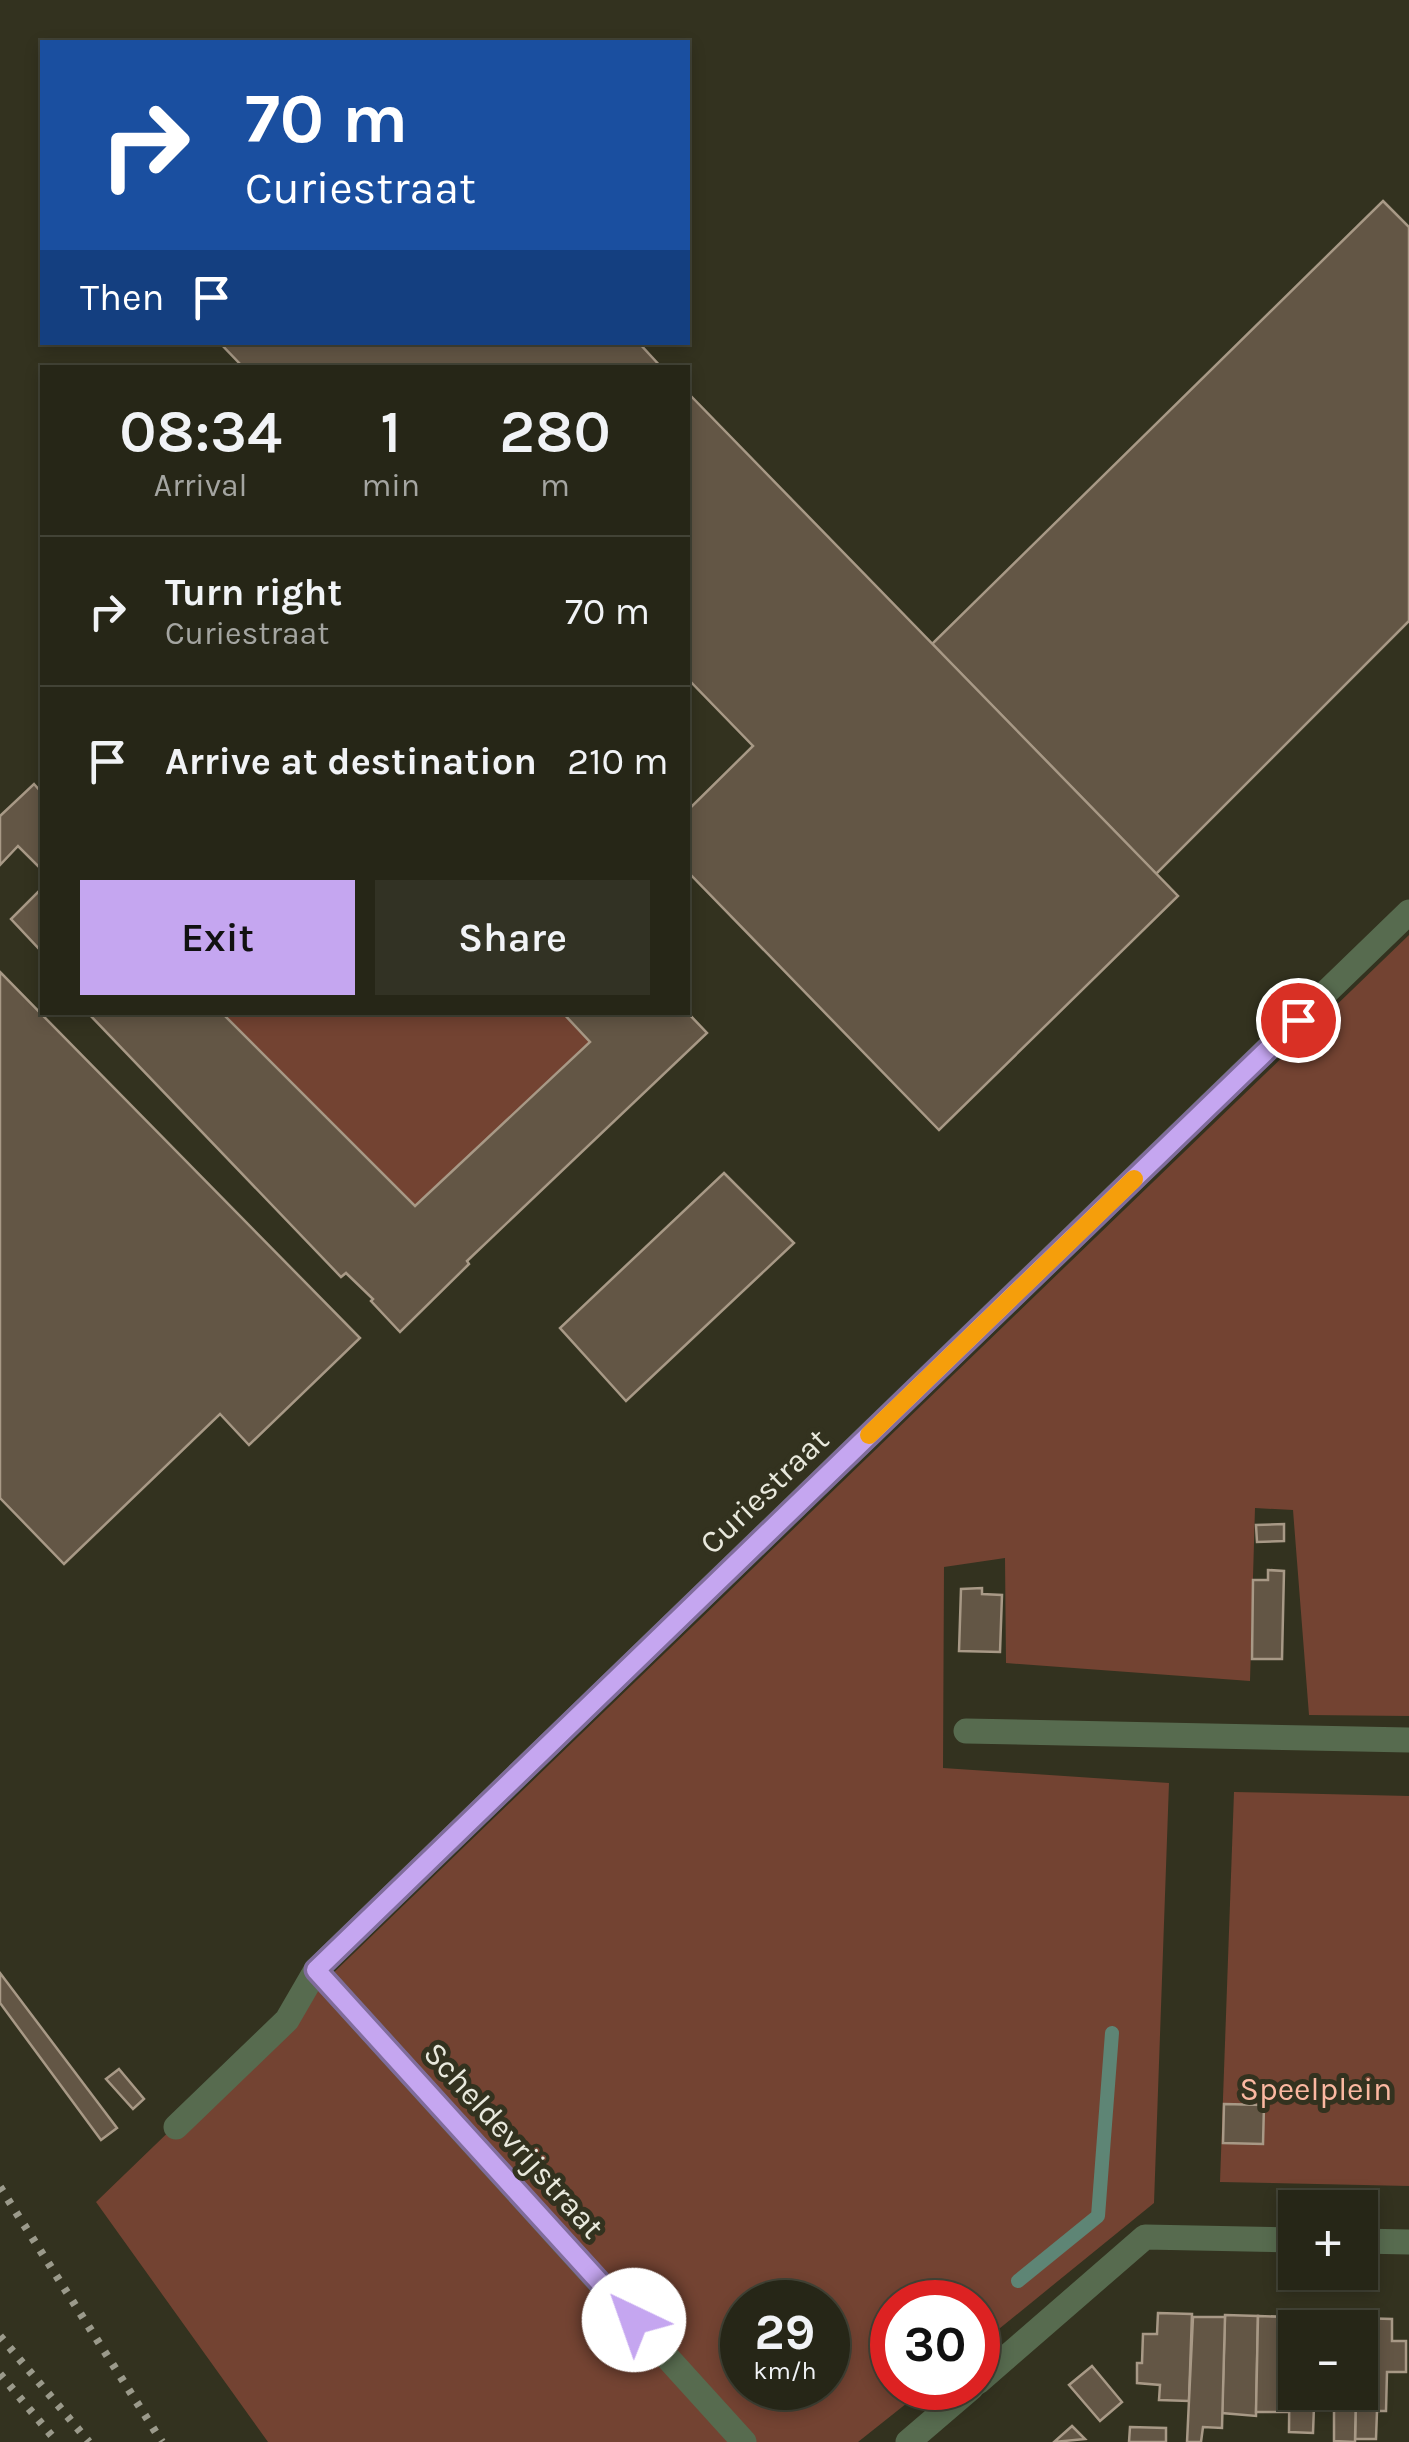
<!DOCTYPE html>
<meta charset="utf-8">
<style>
body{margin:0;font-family:Karla,sans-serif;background:#323224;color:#f1f3f6;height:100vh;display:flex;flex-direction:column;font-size:38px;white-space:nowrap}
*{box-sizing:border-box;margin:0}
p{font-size:32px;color:#a4a5a1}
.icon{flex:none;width:55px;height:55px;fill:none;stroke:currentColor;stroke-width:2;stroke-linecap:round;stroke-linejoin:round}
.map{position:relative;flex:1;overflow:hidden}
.sheet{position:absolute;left:40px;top:365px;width:650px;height:650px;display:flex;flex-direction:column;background:#262617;border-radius:0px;box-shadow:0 5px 15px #0003,0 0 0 2px #424336}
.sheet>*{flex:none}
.banner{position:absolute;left:40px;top:40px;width:650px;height:305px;border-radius:0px;box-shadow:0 5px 15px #0003,0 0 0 2px #424336;background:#1a4fa0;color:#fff;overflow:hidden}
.fabs{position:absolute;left:1278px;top:2190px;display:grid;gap:20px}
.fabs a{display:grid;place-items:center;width:100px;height:100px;border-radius:0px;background:#262617;box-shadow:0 5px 15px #0003,0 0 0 2px #424336;font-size:50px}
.speed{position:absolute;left:720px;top:2280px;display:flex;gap:20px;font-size:50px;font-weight:700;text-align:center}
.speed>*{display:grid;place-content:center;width:130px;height:130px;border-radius:50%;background:#262617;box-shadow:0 5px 15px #0003,0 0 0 2px #424336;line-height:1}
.speed small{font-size:25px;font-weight:400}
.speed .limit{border:15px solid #d22;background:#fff;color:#111}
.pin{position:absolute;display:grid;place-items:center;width:85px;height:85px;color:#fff;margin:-42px;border:5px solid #fff;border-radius:50%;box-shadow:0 2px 10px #0007}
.me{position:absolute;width:110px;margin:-55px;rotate:318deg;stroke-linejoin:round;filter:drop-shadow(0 0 8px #0008)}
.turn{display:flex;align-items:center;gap:35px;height:210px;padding:0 40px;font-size:45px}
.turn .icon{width:130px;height:130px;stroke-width:2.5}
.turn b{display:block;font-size:70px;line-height:85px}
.then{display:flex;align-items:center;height:95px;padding:0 40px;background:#0003;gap:20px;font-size:38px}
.eta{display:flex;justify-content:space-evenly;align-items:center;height:170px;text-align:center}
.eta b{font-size:60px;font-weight:600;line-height:70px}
.primary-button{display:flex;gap:20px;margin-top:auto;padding:20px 40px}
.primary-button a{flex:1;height:115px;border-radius:0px;background:#c5a6f0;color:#111;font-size:40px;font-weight:600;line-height:115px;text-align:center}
.primary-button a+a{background:#323224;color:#f1f3f6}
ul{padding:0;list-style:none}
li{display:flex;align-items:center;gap:30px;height:150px;padding:0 40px;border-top:2px solid #424336}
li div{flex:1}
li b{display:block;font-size:38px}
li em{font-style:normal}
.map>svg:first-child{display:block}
</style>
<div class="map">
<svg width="1409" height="2442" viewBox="0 0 1409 2442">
<rect width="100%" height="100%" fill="#33321f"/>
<!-- green -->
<g fill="#734332" fill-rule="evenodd">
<path d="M 1409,935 L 1409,1716 L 1309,1715 L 1293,1510 L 1255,1508 L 1250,1681 L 1006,1663 L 1005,1558 L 944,1567 L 943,1768 L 1169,1783 L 1154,2203 L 978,2346 L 978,2302 L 892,2302 L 892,2388 L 926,2388 L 858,2442 L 268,2442 L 96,2202 ZM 742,2302 L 828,2302 L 828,2388 L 742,2388 Z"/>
<path d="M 221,1013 L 562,1013 L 590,1042 L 415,1206 Z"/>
<path d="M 1234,1792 L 1409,1796 L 1409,2186 L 1220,2182 Z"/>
</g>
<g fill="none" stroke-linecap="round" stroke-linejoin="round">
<!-- stream -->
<path stroke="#5e8575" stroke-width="14" d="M 1018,2281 L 1098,2216 L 1112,2033"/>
</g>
<!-- building -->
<g fill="#635645" stroke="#a89986" stroke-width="2.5">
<path d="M 1383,201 L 1409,227 L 1409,621 L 1156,874 L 932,644 Z"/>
<path d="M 219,342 L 638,342 L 662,368 L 244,368 Z"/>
<path d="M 688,393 L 1178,896 L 939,1130 L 688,872 L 688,810 L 753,746 L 688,679 Z"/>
<path d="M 34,784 L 42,793 L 42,865 L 40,868 L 18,846 L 0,865 L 0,816 Z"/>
<path d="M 42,888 L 42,952 L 11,919 Z"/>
<path d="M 0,972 L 360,1338 L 249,1445 L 220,1414 L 64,1564 L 0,1498 Z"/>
<path d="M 87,1012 L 221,1012 L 415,1206 L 590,1042 L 562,1012 L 687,1012 L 707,1033 L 467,1261 L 469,1264 L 400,1332 L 371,1301 L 373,1299 L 346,1273 L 341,1277 Z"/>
<path d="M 724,1173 L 794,1243 L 626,1401 L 560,1328 Z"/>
<path d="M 1284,1524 L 1284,1541 L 1257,1542 L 1256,1525 Z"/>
<path d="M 1268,1570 L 1284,1571 L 1282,1659 L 1252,1659 L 1253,1580 L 1268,1580 Z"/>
<path d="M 982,1588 L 982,1594 L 1002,1595 L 1000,1652 L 959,1651 L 961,1589 Z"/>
<path d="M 0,1973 L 117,2128 L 101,2140 L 0,2003 Z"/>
<path d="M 119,2069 L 144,2099 L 133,2109 L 106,2079 Z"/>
<path d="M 1224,2104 L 1264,2105 L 1263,2144 L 1223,2143 Z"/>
<path d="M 1158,2313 L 1192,2314 L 1189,2401 L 1159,2400 L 1160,2385 L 1137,2383 L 1137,2363 L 1142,2363 L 1143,2334 L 1157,2334 Z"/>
<path d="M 1225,2315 L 1258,2316 L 1256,2416 L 1222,2413 Z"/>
<path d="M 1258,2316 L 1290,2317 L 1289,2412 L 1256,2412 Z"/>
<path d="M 1193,2317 L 1225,2317 L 1222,2428 L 1203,2427 L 1201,2442 L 1187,2442 Z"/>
<path d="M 1290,2317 L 1326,2317 L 1325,2328 L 1295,2328 L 1295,2392 L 1322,2392 L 1322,2406 L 1314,2406 L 1313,2433 L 1289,2432 Z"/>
<path d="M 1358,2318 L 1392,2319 L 1392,2341 L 1406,2341 L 1406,2372 L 1387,2372 L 1386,2411 L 1377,2411 L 1376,2439 L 1355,2439 L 1356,2392 L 1360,2392 Z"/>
<path d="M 1325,2319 L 1358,2320 L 1358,2328 L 1325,2328 Z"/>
<path d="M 1092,2366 L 1122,2402 L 1100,2421 L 1069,2385 Z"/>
<path d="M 1322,2392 L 1356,2392 L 1355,2442 L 1334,2441 L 1334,2406 L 1322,2406 Z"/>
<path d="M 1072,2426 L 1085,2439 L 1054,2442 Z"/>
<path d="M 1130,2427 L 1166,2428 L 1166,2442 L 1129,2442 Z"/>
</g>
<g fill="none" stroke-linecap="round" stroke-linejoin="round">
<!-- street -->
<g stroke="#576b4f" stroke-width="25">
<path d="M 966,1731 L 1409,1740"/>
<path d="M 316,1970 L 744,2442"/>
<path d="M 176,2127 L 287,2020 L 316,1970 L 1409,912"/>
<path d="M 1360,2241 L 1409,2242"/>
<path d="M 978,2382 L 1145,2237 L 1295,2240"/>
<path d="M 908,2442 L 971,2388"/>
</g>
<!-- rail -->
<g stroke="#9b9a8b" stroke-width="8" stroke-dasharray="5 10" stroke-linecap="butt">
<path d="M 0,2187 L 162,2442"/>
<path d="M 0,2336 L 89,2442"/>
<path d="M 0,2374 L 57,2442"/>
</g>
</g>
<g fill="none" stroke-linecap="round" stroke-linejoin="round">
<!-- route casing -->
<g stroke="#806c9c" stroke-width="25">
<path id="route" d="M 634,2320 L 316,1970 L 1298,1020"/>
</g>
<!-- route -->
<use href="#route" stroke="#c5a6f0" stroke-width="18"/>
<!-- slow -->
<path stroke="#f59e0b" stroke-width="18" d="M 869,1435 L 1134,1179"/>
</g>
<g text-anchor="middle" stroke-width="10" stroke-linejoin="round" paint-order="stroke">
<!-- street labels -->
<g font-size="32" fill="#e9e9dd" stroke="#33321f">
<text transform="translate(764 1491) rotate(-44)" y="11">Curiestraat</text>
<text transform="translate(514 2140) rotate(48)" y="11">Scheldevrijstraat</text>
</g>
<!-- park labels -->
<g font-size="32" fill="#fbb8a1" stroke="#33321f">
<text x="1316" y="2100">Speelplein</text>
</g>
</g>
</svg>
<div class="fabs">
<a>+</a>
<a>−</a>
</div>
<div class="speed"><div>29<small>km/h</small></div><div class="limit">30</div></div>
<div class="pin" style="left:1298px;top:1020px;background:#d93025"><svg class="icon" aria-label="arrive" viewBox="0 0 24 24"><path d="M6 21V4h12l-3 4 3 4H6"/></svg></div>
<svg class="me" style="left:634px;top:2320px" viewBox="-20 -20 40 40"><circle r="19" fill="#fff"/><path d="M0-13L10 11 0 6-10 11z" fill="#c5a6f0"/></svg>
<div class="banner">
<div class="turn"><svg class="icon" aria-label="right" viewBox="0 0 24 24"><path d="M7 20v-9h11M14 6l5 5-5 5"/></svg><div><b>70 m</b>Curiestraat</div></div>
<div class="then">Then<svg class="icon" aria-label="arrive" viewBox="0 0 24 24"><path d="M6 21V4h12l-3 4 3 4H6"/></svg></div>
</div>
<section class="sheet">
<div class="eta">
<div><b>08:34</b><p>Arrival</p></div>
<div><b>1</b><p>min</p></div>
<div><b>280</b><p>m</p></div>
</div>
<ul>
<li><svg class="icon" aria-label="right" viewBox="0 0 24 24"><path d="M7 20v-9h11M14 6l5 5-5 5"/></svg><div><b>Turn right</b><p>Curiestraat</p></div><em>70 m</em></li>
<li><svg class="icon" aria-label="arrive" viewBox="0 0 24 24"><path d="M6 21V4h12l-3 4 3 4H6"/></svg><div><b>Arrive at destination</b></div><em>210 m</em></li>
</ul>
<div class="primary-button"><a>Exit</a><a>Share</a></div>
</section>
</div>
